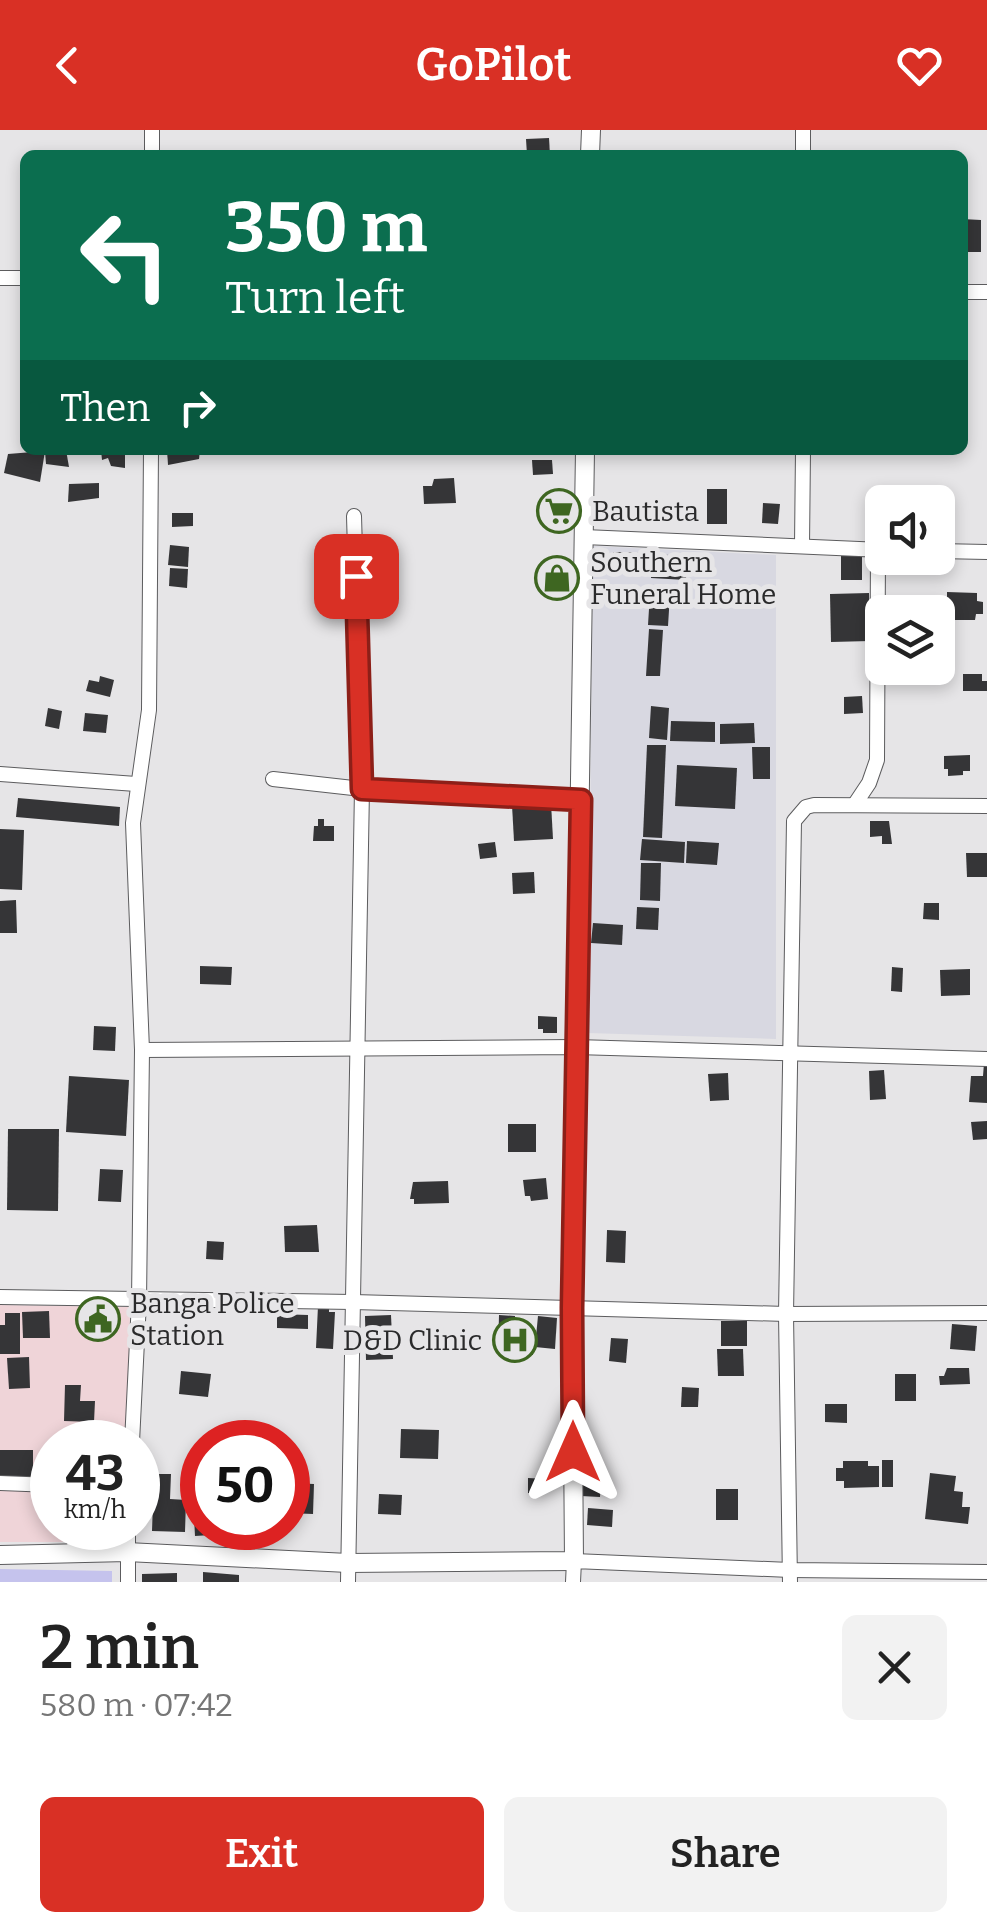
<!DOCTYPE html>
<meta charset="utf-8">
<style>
body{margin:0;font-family:Bitter,serif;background:#f2f2f2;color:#222;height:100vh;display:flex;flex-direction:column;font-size:38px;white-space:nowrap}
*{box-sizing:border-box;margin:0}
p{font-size:32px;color:#767676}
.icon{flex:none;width:55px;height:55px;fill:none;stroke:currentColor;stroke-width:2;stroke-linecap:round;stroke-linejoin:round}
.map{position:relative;height:1452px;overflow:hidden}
.panel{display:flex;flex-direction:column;background:#fff;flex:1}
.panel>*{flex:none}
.hud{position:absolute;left:20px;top:20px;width:948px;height:305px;border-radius:15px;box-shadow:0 5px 15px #0003;background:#0b6e4f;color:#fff;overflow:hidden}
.controls{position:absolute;left:865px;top:355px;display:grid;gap:20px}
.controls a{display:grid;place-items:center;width:90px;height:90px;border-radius:15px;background:#fff;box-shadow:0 5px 15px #0003;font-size:50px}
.speed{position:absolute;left:30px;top:1290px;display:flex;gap:20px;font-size:50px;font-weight:700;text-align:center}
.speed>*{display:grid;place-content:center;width:130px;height:130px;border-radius:50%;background:#fff;box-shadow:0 5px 15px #0003;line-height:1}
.speed small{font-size:25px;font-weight:400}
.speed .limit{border:15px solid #d22;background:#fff;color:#111}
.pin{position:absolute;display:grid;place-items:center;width:85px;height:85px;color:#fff;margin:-42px;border-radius:20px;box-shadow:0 5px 15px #0006}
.me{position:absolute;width:110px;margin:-55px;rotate:0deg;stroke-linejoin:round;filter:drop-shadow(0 0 8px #0008)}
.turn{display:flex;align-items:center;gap:35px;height:210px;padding:0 40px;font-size:45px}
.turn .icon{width:130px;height:130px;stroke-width:2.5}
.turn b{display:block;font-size:70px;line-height:85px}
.then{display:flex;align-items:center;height:95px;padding:0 40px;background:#0003;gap:20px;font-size:38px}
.round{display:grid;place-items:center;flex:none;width:105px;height:105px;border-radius:15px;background:#f2f2f2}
.overview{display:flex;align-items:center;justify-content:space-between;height:170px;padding:0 40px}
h1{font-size:60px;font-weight:600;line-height:75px}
.action{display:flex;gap:20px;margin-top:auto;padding:20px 40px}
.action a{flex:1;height:115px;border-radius:15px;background:#d93025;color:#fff;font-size:40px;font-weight:600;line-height:115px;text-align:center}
.action a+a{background:#f2f2f2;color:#222}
header{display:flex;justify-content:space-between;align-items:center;height:130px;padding:0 40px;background:#d93025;color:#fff;font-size:45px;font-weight:600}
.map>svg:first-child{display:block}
</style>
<header><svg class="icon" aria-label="back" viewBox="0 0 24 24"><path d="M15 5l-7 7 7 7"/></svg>GoPilot<svg class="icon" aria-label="heart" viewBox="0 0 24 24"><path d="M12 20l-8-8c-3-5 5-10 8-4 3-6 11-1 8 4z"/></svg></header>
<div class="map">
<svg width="987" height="1452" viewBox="0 0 987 1452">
<rect width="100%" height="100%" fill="#e6e5e7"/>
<!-- commercial -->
<path fill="#efd4d8" d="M 0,1175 L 130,1177 L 128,1312 L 52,1312 L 52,1398 L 127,1398 L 127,1412 L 0,1412 Z"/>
<!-- built -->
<path fill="#d8d8e1" d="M 593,416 L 776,425 L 776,909 L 588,903 Z"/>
<!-- green -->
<path fill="#c5c3ed" d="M 0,1439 L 112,1441 L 112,1452 L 0,1452 Z"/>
<!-- building -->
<g fill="#353537">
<path d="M 549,8 L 550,25 L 527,25 L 526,9 Z"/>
<path d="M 962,89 L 981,90 L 981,122 L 962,122 Z"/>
<path d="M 66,320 L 69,337 L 46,334 L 45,321 Z"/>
<path d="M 101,320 L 125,320 L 125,338 L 111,336 L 108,328 L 102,330 Z"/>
<path d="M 167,320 L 200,320 L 199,329 L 168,335 Z"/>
<path d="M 45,321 L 40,352 L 4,343 L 8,324 Z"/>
<path d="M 532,330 L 552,330 L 553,344 L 533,345 Z"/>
<path d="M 454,348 L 456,373 L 424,374 L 423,356 L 432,356 L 434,349 Z"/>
<path d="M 99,353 L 99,368 L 68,372 L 69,354 Z"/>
<rect x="707" y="359" width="20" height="35"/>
<path d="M 763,373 L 780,374 L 778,394 L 762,393 Z"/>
<path d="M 172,383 L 193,383 L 193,396 L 172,397 Z"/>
<path d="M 170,415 L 189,417 L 188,437 L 168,435 Z"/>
<path d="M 613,422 L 643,422 L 643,440 L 612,440 Z"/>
<rect x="841" y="423" width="21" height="27"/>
<path d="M 653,424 L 687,426 L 686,450 L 651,448 Z"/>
<path d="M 170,438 L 188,439 L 187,458 L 169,456 Z"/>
<path d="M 650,462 L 670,463 L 668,496 L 648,495 Z"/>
<path d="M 947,462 L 977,463 L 977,471 L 983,472 L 983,484 L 976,484 L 975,490 L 947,490 Z"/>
<path d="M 869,463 L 870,511 L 831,512 L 830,464 Z"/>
<path d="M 649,499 L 663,500 L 660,546 L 646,546 Z"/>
<path d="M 963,544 L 982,544 L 982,551 L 987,551 L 987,561 L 963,561 Z"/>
<path d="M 100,546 L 114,550 L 110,567 L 86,561 L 89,550 L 99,552 Z"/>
<path d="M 862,566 L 863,583 L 844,584 L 844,567 Z"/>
<path d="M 651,576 L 669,578 L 667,610 L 649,608 Z"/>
<path d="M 48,578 L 62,581 L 59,599 L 45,596 Z"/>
<path d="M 85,583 L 108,585 L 106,603 L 83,601 Z"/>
<path d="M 671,591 L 715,592 L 715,612 L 670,611 Z"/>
<path d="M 754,593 L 755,613 L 720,614 L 720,594 Z"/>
<path d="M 647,615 L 666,615 L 662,708 L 643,707 Z"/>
<path d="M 752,617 L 770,617 L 770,649 L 753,649 Z"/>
<path d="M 970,625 L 970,641 L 963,641 L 963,645 L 948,646 L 948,639 L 944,639 L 944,626 Z"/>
<path d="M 677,635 L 737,638 L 735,679 L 675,676 Z"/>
<path d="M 18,668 L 120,677 L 119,696 L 16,687 Z"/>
<path d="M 551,673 L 553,709 L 514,711 L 512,675 Z"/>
<path d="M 318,689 L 324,689 L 324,696 L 334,696 L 334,711 L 313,711 L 314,696 L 318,696 Z"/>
<path d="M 870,691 L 889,691 L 892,714 L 882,714 L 882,706 L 870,707 Z"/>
<path d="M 0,699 L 24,700 L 22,760 L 0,759 Z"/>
<path d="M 642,709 L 685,712 L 684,733 L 640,730 Z"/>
<path d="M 687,711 L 719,713 L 717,735 L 686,733 Z"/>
<path d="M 495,712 L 497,727 L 480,729 L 478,714 Z"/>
<path d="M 966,723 L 987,723 L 987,747 L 967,747 Z"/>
<path d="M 641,733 L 661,733 L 660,771 L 640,770 Z"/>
<path d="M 534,742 L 535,763 L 513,764 L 512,743 Z"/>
<path d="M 16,770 L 17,803 L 0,803 L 0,771 Z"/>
<path d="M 924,773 L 939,773 L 939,790 L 923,789 Z"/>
<path d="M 637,777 L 659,778 L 658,800 L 636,799 Z"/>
<path d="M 593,793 L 623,795 L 622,815 L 591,813 Z"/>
<path d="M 200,836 L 232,837 L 231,855 L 200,854 Z"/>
<path d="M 892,837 L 903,838 L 902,862 L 891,861 Z"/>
<path d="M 970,839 L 970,865 L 941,866 L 940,840 Z"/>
<path d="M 538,886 L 557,887 L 557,903 L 543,903 L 543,899 L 538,899 Z"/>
<path d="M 94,896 L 116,897 L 115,921 L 93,920 Z"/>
<path d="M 984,933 L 987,933 L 987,973 L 969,972 L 971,946 L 983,946 Z"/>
<path d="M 884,940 L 886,969 L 870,970 L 869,941 Z"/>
<path d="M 728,943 L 729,970 L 710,971 L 708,944 Z"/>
<path d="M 69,946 L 129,950 L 126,1006 L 66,1002 Z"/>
<path d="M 987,991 L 987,1009 L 973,1010 L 971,992 Z"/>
<rect x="508" y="994" width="28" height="28"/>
<path d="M 8,999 L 59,999 L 58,1081 L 7,1080 Z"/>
<path d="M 100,1039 L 123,1040 L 121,1072 L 98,1071 Z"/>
<path d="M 546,1048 L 548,1069 L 531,1071 L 530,1066 L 525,1066 L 523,1050 Z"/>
<path d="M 448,1051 L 449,1073 L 414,1074 L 414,1069 L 410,1069 L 413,1052 Z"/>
<path d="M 317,1095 L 319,1122 L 285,1122 L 284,1096 Z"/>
<path d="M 607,1100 L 626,1101 L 625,1133 L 606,1132 Z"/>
<path d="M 207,1111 L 224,1112 L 223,1130 L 206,1129 Z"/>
<path d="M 318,1176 L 329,1177 L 329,1182 L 335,1182 L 333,1219 L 316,1218 Z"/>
<rect x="83" y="1178" width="30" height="22"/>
<path d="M 49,1181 L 50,1208 L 23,1208 L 22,1182 Z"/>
<path d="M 5,1183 L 20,1183 L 20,1224 L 0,1224 L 0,1195 L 5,1195 Z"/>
<path d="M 277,1184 L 308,1185 L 308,1199 L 277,1198 Z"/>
<path d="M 391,1185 L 393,1229 L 366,1230 L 365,1186 Z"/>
<path d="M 499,1185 L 515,1186 L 515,1198 L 534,1198 L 533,1225 L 498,1223 Z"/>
<path d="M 538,1186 L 557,1188 L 555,1219 L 535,1217 Z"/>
<rect x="721" y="1191" width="26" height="25"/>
<path d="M 952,1194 L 977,1196 L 975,1221 L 950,1219 Z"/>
<path d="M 611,1208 L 628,1209 L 626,1233 L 609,1231 Z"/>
<path d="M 717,1219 L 743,1219 L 744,1246 L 718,1246 Z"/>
<path d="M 29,1227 L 30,1258 L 9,1259 L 7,1228 Z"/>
<path d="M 947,1238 L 969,1238 L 970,1254 L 940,1255 L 939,1246 L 944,1246 Z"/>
<path d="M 181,1241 L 211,1244 L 208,1267 L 179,1264 Z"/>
<rect x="895" y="1244" width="21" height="27"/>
<path d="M 65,1255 L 81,1255 L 80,1271 L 95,1271 L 94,1292 L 64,1291 Z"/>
<path d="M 682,1257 L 699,1258 L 698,1277 L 681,1277 Z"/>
<path d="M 825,1274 L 847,1274 L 847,1293 L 825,1292 Z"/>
<path d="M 401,1299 L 439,1300 L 438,1329 L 400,1328 Z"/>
<rect x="0" y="1320" width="33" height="32"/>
<rect x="882" y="1330" width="11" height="27"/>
<path d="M 843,1331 L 868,1331 L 868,1336 L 879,1336 L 879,1357 L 844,1358 L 844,1351 L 836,1351 L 836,1338 L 843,1338 Z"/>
<path d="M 930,1343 L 956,1346 L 954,1361 L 963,1362 L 962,1377 L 970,1377 L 968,1394 L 925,1389 Z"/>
<path d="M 154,1344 L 171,1344 L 170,1369 L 186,1370 L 185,1402 L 152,1401 Z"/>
<path d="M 582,1347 L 601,1348 L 600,1367 L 581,1366 Z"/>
<path d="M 528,1348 L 546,1349 L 545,1364 L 528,1363 Z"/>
<path d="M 288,1353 L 314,1354 L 313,1384 L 288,1383 Z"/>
<rect x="716" y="1359" width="22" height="31"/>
<path d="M 379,1364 L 402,1365 L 401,1385 L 378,1384 Z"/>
<path d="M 202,1366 L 202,1398 L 211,1398 L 211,1405 L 195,1406 L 193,1367 Z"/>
<path d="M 588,1378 L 613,1380 L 612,1397 L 587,1395 Z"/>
<path d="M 203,1442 L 239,1445 L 239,1452 L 203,1452 Z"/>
<path d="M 177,1443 L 177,1452 L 142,1452 L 142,1444 Z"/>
</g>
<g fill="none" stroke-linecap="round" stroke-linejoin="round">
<!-- minor casing -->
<g stroke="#5c5c5e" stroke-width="16">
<g id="minor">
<path d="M 803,0 L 803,25"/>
<path d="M 152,25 L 152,0"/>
<path d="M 0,148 L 25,148"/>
<path d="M 962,162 L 987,162"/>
<path d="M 584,407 L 882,420"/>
<path d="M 802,416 L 803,320"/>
<path d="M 938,421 L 987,422"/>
<path d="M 0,644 L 136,654"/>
<path d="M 273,649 L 362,659 L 581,670"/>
<path d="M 855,674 L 869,653 L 877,630 L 878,420"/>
<path d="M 142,920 L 576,917 L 987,929"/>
<path d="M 0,1167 L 353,1172 L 786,1184 L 987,1183"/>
<path d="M 132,1312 L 139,1171 L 142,920 L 133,693 L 149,580 L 151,320"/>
<path d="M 0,1353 L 52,1355"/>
<path d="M 74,1425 L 75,1398"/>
<path d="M 128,1452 L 128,1398"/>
<path d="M 348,1452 L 362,659 L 354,386"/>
<path d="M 573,1452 L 574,1431 L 790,1440 L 987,1442"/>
<path d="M 790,1452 L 786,1184 L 794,691 L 806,677 L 814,675 L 987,676"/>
</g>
</g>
<!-- major casing -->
<g stroke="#5c5c5e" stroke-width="20">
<g id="major">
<path d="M 590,25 L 591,0"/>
<path d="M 0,1425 L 127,1422 L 348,1433 L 574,1431 L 572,1178 L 585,320"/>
</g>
</g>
<!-- minor -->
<use href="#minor" stroke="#fff" stroke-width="14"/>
<!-- major -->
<use href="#major" stroke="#fff" stroke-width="18"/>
</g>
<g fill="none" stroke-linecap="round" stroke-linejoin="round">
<!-- route casing -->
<g stroke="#8d1f18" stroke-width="25">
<path id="route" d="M 356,446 L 362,659 L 581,670 L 572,1178 L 573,1322"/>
</g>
<!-- route -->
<use href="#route" stroke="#d93025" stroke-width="18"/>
</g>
<!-- icons -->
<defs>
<g id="supermarket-ring" transform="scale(2.25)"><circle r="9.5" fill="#e6e5e7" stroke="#3e6621" stroke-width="1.5"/><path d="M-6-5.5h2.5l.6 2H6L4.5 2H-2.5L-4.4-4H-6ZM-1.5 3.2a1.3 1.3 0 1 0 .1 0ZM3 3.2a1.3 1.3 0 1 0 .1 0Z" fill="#3e6621"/></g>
<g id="shop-ring" transform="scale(2.25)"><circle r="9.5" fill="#e6e5e7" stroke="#3e6621" stroke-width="1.5"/><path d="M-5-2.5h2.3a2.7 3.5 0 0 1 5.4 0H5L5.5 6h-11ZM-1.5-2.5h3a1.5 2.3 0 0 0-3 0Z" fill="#3e6621"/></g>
<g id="civic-ring" transform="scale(2.25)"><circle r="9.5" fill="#e6e5e7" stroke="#3e6621" stroke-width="1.5"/><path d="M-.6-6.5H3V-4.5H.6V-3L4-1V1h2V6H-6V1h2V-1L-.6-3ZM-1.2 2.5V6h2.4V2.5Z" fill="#3e6621"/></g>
<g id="hospital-ring" transform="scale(2.25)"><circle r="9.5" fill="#e6e5e7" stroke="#3e6621" stroke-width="1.5"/><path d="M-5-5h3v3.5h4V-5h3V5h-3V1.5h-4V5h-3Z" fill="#3e6621"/></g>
</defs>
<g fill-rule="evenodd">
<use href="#supermarket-ring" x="559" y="381"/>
<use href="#shop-ring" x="557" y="448"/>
<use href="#civic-ring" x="98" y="1189"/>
<use href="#hospital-ring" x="515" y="1210"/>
</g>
<g text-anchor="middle" stroke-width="10" stroke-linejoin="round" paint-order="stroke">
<!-- poi labels -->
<g font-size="28" fill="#2a2a2b" stroke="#e6e5e7" text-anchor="start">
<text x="592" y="391">Bautista</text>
<text x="590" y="442">Southern<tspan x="590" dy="32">Funeral Home</tspan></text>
<text x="130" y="1183">Banga Police<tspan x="130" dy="32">Station</tspan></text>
<text x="482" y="1220" text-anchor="end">D&amp;D Clinic</text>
</g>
</g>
</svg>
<div class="controls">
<a><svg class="icon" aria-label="sound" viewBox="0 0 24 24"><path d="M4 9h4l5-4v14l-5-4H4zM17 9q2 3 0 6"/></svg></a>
<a><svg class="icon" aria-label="layers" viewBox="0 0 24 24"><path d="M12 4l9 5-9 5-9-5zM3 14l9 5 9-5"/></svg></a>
</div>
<div class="speed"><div>43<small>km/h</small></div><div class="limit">50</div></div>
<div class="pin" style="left:356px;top:446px;background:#d93025"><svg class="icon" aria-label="arrive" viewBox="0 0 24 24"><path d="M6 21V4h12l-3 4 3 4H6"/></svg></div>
<svg class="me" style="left:573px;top:1322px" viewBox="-20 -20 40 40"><path d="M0-17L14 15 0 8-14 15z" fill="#d93025" stroke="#fff" stroke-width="4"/></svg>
<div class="hud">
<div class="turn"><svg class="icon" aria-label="left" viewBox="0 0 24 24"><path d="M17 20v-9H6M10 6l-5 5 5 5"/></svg><div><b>350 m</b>Turn left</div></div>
<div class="then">Then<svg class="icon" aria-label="right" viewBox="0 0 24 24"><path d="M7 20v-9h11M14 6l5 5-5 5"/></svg></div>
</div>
</div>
<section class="panel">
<div class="overview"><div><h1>2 min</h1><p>580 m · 07:42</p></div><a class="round"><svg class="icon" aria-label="close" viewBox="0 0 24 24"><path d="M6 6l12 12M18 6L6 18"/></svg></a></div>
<div class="action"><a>Exit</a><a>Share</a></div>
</section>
